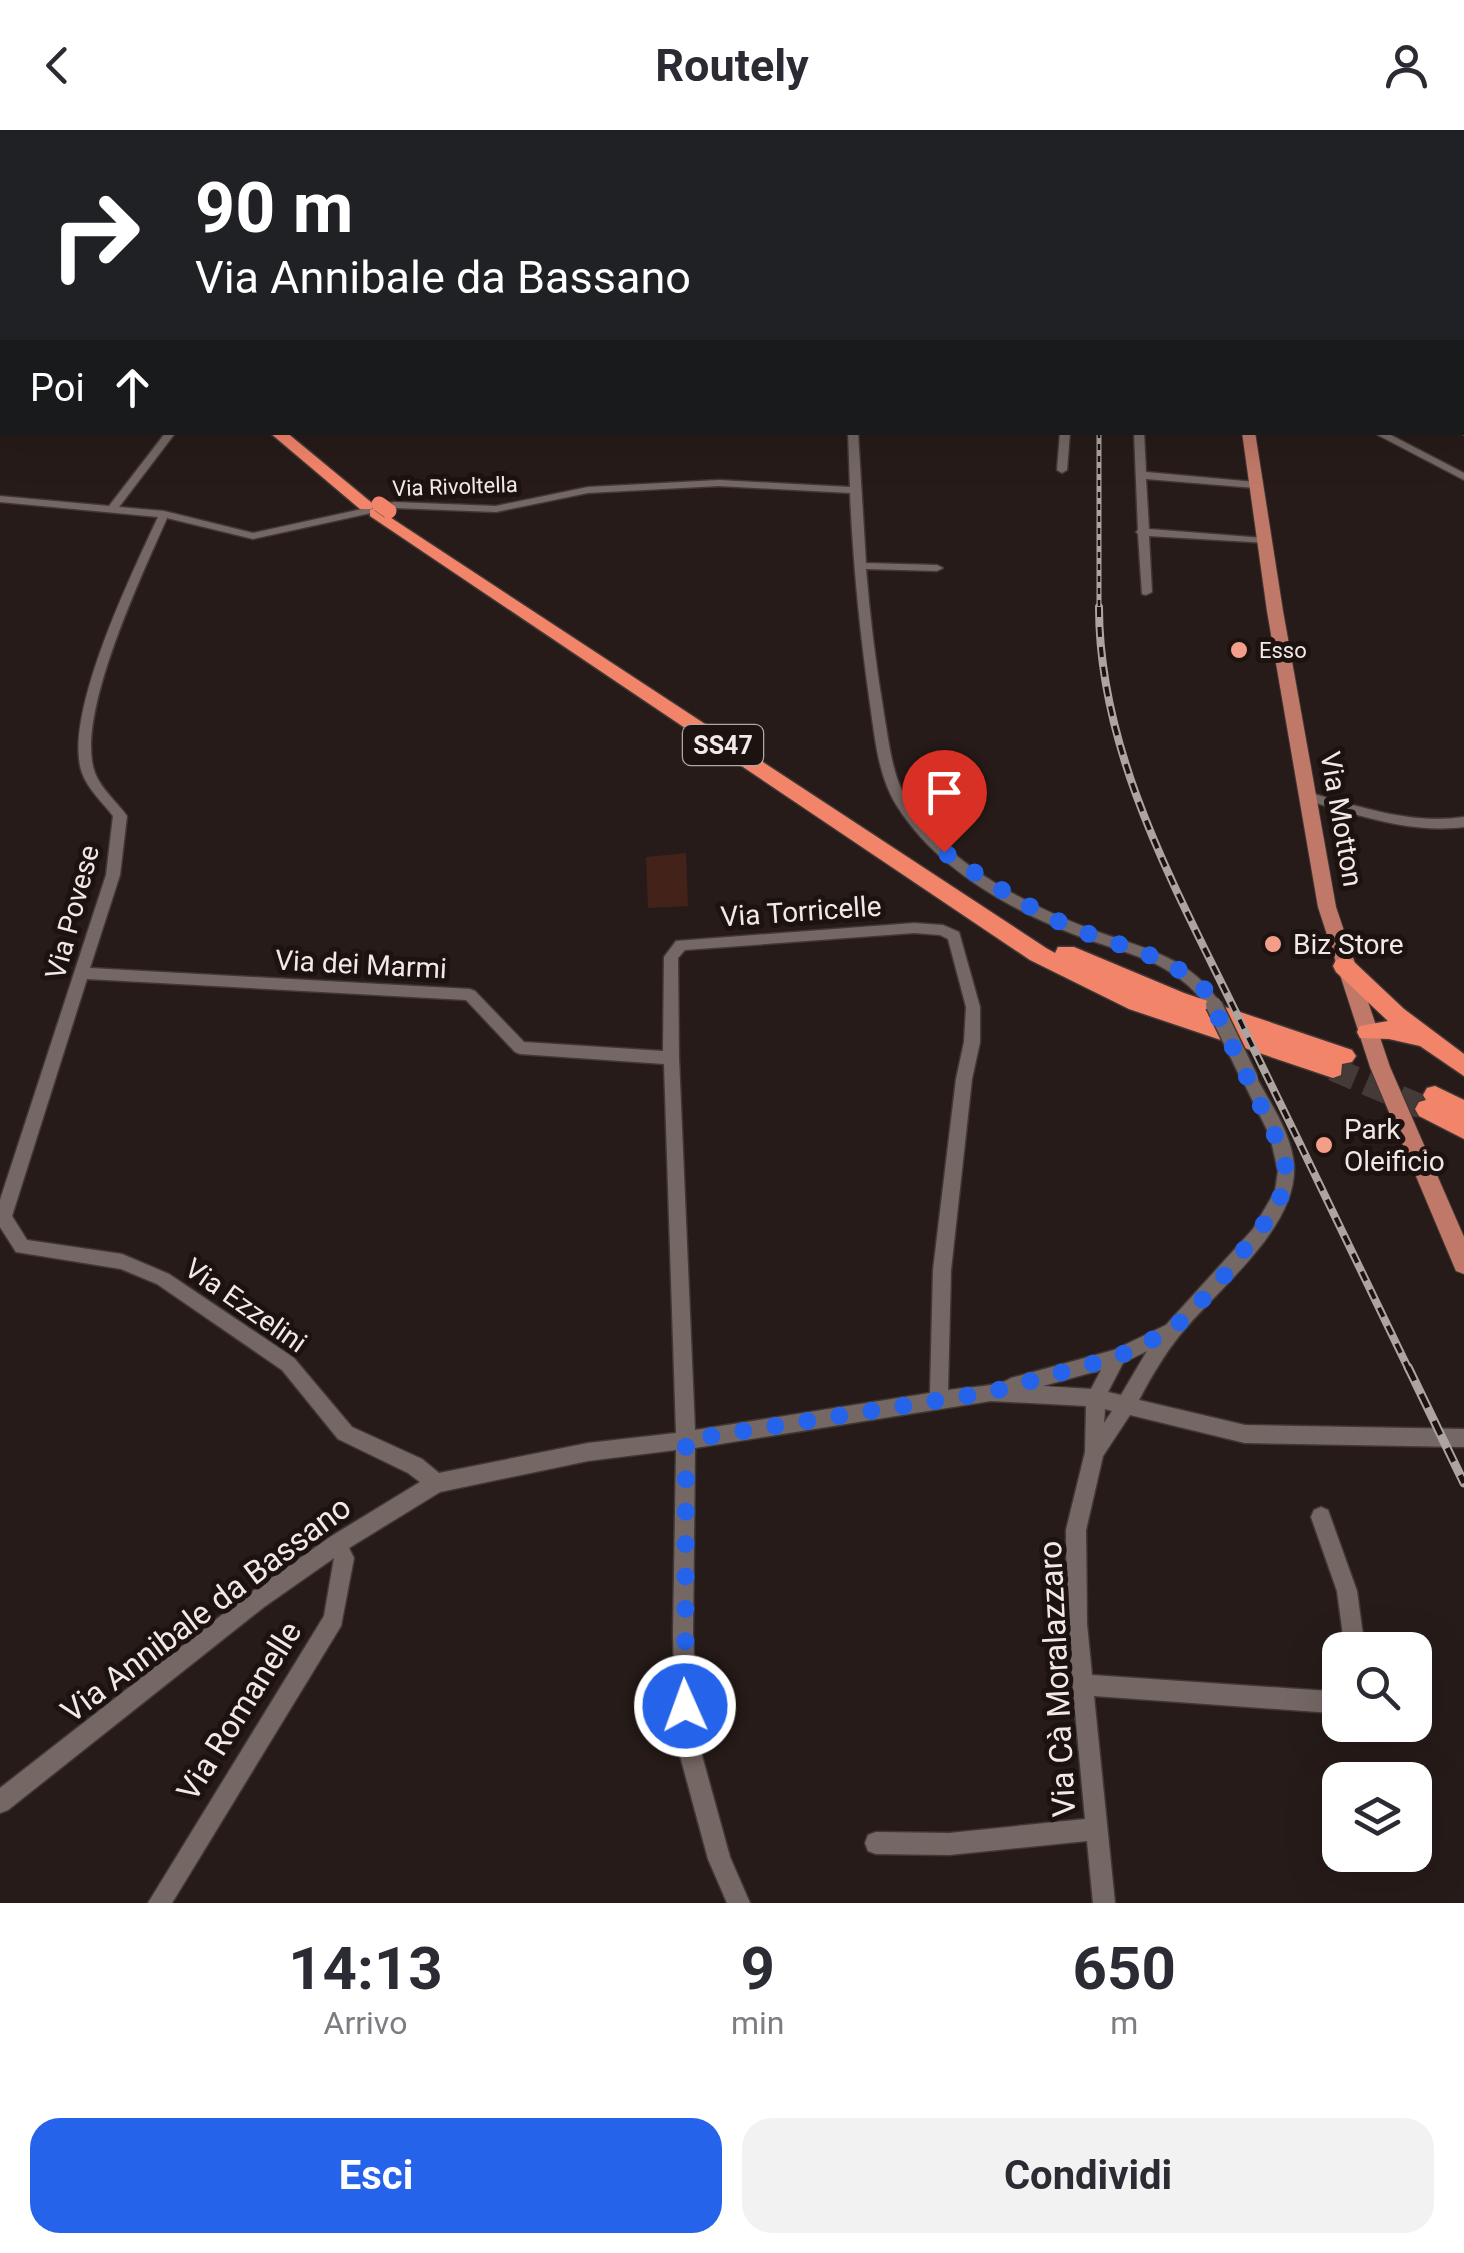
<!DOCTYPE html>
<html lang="it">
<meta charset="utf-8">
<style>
body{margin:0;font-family:Roboto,sans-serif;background:#f2f2f3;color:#2b2b33;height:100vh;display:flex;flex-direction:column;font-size:38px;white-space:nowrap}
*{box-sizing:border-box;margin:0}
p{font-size:32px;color:#7c7c81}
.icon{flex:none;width:55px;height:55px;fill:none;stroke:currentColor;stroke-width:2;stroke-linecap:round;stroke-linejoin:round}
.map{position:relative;height:1773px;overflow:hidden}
.details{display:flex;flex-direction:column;background:#fff;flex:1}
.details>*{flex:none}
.guide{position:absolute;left:0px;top:0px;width:1465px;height:305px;box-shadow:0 10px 40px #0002;background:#202124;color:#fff;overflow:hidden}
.buttons{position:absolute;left:1322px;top:1502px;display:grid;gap:20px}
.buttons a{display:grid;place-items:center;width:110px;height:110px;border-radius:20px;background:#fff;box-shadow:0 10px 40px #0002;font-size:50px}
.pin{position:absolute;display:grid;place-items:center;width:85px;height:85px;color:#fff;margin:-102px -42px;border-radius:50% 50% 50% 0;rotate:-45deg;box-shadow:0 0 10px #0007}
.pin .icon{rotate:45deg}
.me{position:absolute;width:110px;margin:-55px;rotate:358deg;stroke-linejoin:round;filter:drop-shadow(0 0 8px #0008)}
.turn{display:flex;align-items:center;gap:35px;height:210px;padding:0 30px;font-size:45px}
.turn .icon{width:130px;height:130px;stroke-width:2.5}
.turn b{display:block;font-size:70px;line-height:85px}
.then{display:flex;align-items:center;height:95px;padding:0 30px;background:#0003;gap:20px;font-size:38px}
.eta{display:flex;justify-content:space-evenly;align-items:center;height:170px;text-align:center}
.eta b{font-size:60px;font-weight:700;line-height:70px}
.primary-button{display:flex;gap:20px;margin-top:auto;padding:20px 30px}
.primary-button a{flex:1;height:115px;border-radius:30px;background:#2563eb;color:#fff;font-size:40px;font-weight:700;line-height:115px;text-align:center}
.primary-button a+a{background:#f2f2f3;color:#2b2b33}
header{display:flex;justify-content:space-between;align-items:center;height:130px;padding:0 30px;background:#fff;font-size:45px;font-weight:700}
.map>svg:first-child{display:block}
</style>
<header><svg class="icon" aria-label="back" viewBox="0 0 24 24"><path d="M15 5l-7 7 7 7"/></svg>Routely<svg class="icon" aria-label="person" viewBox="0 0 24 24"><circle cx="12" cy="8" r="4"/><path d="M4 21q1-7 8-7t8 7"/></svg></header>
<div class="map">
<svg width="1464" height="1773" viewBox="0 0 1464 1773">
<rect width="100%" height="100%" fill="#261b18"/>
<!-- green -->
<path fill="#43221a" d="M 686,723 L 688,776 L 648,778 L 646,727 Z"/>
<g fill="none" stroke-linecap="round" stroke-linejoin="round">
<!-- canal -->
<path fill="#81584d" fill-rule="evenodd" d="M 1462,298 L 1464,299 L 1464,306 L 1458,302 L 1462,302 Z"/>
<!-- highway-tunnel -->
<path stroke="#443a37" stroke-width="24" stroke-dasharray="24 12" stroke-linecap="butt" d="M 1333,939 L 1427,979"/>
<!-- minor casing -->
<g stroke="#413836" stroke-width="3">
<g id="minor">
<path d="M 747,0 L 755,0 L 757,2 L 749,2 Z"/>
<path d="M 1212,0 L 1220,0 L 1218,2 L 1212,2 Z"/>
<path d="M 1287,0 L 1292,0 L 1295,2 L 1287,2 Z"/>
<rect x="0" y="48" width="2" height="4"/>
<rect x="1462" y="115" width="2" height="4"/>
<path d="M 0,144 L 2,145 L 2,149 L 0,150 Z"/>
<path d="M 166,302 L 176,302 L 119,377 L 164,381 L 253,403 L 394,372 L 496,376 L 588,357 L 719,350 L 850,357 L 848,302 L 858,302 L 866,433 L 937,435 L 943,438 L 937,441 L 866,439 C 870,488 876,536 884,584 C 889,613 892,646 908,672 C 944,733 1035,780 1101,803 C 1148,819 1194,830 1221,875 L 1219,879 L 1209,879 C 1173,828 1126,825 1073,804 C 1007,778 935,737 897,676 C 878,646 875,608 870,574 C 860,503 853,434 850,363 L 719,356 L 588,363 L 496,382 L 394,378 L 253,409 L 167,388 C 143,443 74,587 95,643 C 101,659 117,672 127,686 L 120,745 L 90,838 L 470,859 L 475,861 L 524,912 L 663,921 L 664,827 L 676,811 L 914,793 L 943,795 L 959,802 L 980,877 L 980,912 L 972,949 L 951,1140 L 948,1260 C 967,1257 998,1257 1011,1248 L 1114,1220 L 1166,1195 L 1253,1099 L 1275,1061 L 1278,1041 L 1270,1006 L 1242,949 L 1245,945 L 1255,945 C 1270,973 1292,1004 1294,1036 C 1297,1099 1216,1160 1180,1205 C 1164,1225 1151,1247 1139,1270 L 1245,1295 L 1464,1299 L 1464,1317 L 1245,1313 L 1130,1285 L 1103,1326 L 1086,1400 L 1087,1494 L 1092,1545 L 1329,1561 L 1340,1555 L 1340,1579 L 1332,1583 L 1094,1566 L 1115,1773 L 1093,1773 L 1087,1711 L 949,1725 L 876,1724 L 868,1721 L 865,1713 L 868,1705 L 876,1702 L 949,1703 L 1085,1689 L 1067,1494 L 1066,1400 L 1085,1322 L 1086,1276 L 991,1271 L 695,1318 L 693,1504 L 698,1611 L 730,1727 L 750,1773 L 727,1773 L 708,1729 L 676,1611 L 673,1504 L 676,1320 L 588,1331 L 440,1362 L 349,1418 L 354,1428 L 341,1496 L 172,1773 L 148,1773 L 324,1486 L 334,1428 L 264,1477 L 8,1680 L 0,1683 L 0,1658 L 250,1463 L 330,1407 L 420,1352 L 408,1343 L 338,1309 L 282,1240 L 157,1154 L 121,1139 L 16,1122 L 0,1097 L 0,1070 L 106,745 L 113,686 C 103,673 88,659 82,643 C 62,586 133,441 158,387 L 0,372 L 0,366 L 109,376 ZM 914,803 L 940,805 L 948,809 L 966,877 L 964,912 L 956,949 L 933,1140 L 930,1263 L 695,1300 L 679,928 L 678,828 L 685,820 ZM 87,849 L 466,870 L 515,922 L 520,924 L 664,934 L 676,1303 L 588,1313 L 439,1343 L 422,1329 L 352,1297 L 294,1228 L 169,1144 L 122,1124 L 27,1110 L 12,1086 ZM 1147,1221 L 1121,1265 L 1108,1262 L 1123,1233 ZM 1101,1240 L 1091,1259 L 1043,1256 ZM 1105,1279 L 1112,1281 L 1104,1293 Z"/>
<path d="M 1060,302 L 1070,302 L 1067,340 L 1062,343 L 1057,340 Z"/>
<path d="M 1134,302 L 1144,302 L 1146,342 L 1255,352 L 1260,355 L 1255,358 L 1146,349 L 1149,399 L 1264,408 L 1268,409 L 1268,413 L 1149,406 L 1152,462 L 1146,465 L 1142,464 L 1138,404 L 1136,402 L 1138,400 Z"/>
<path d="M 1372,302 L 1385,302 L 1464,343 L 1464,350 Z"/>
<path d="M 1307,662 C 1359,676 1409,695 1464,687 L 1464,697 C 1408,704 1356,684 1302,669 L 1300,666 Z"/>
<path d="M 1321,1377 L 1328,1380 L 1357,1461 L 1365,1520 L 1345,1520 L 1337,1461 L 1311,1387 L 1314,1380 Z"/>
</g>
</g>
<!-- major casing -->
<g stroke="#413836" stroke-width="2">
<path id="major" d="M 1242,302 L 1255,302 L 1283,481 L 1336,777 L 1390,937 L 1464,1107 L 1464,1144 L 1456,1141 L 1453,1134 L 1370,937 L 1318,777 L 1267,481 Z"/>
</g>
<!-- highway casing -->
<g stroke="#413836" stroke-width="3">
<g id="highway">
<path d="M 269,302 L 286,302 L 372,373 L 372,379 L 360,379 Z"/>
<path d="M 376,378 L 1046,818 L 1055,823 L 1058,817 L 1074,817 L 1184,863 L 1352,920 L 1356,926 L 1352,932 L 1342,934 L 1341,945 L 1333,948 L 1129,879 L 1030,830 L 370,386 L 370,380 Z"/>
<path d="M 1344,828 L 1352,830 L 1404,879 L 1464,924 L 1464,946 L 1420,916 L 1389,909 L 1360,908 L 1357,902 L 1360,896 L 1388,891 L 1336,842 L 1333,836 L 1336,830 Z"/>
<path d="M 1435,956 L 1464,970 L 1464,1009 L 1419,986 L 1415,979 L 1419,972 L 1426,970 L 1423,965 L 1427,958 Z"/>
</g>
</g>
<!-- minor -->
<use href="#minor" fill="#756864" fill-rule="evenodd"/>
<!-- major -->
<use href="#major" fill="#c07968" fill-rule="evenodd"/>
<!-- highway -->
<use href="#highway" fill="#f2846a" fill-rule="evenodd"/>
<!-- rail-far2 casing -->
<g stroke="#ada4a2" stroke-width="5">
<path id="rail-far2" d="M 1099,302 L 1099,479"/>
</g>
<!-- rail-far1 casing -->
<g stroke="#ada4a2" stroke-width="8">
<path id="rail-far1" d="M 1099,477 C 1099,627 1180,766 1243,897 C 1299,1011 1354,1126 1409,1240"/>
</g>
<!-- rail casing -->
<g stroke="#ada4a2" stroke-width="9">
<path id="rail" d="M 1408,1237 L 1464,1353"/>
</g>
<!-- rail-far2 -->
<use href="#rail-far2" stroke="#1c120f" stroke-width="2.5" stroke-dasharray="6" stroke-linecap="butt"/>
<!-- rail-far1 -->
<use href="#rail-far1" stroke="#1c120f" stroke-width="4" stroke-dasharray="10" stroke-linecap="butt"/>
<!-- rail -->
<use href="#rail" stroke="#1c120f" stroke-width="5" stroke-dasharray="15" stroke-linecap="butt"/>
<!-- minor-bridge casing -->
<g stroke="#413836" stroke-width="19" stroke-linecap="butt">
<path id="minor-bridge" d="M 1214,875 L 1250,949"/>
</g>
<!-- highway-bridge casing -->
<g stroke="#413836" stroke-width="16" stroke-linecap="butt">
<path id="highway-bridge" d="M 379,374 L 389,381"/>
</g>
<!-- minor-bridge -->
<use href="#minor-bridge" stroke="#756864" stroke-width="16"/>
<!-- highway-bridge -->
<use href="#highway-bridge" stroke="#f2846a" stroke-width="15"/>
</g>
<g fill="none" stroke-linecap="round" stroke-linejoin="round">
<!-- route -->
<path stroke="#2563eb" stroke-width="18" stroke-dasharray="0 32.4" d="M 685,1576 L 686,1310 L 991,1262 L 1117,1227 L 1172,1200 L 1216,1156 L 1278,1076 L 1287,1042 L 1280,1016 L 1206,861 C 1165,820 1109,816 1058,791 C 1018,772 981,747 944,722"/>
</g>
<!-- markers -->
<g fill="#f49e89" stroke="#1c120f" stroke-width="4">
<circle cx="1239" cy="520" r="10"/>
<circle cx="1273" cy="814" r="10"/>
<circle cx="1324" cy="1015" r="10"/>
</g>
<g text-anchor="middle" stroke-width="10" stroke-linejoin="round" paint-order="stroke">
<!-- far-street labels -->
<g font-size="22" fill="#f1e9e7" stroke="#1c120f">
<text transform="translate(455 356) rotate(-2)" y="8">Via Rivoltella</text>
</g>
<!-- far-poi labels -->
<g font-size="22" fill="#f1e9e7" stroke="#1c120f" text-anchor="start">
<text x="1259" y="528">Esso</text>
</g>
<!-- shield labels -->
<rect fill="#1c120f" stroke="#b1a8a6" stroke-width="2.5" x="683" y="595" width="80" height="40" rx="8"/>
<g font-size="25" font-weight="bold" fill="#f1e9e7">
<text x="723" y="624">SS47</text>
</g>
<!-- street labels -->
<g font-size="28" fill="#f1e9e7" stroke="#1c120f">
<text transform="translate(1342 689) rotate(80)" y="10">Via Motton</text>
<text transform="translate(801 781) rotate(-4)" y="10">Via Torricelle</text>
<text transform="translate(72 782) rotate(-75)" y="10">Via Povese</text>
<text transform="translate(361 834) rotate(3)" y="10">Via dei Marmi</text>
<text transform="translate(246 1175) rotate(35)" y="10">Via Ezzelini</text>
</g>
<!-- poi labels -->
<g font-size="28" fill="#f1e9e7" stroke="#1c120f" text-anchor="start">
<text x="1293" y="824">Biz Store</text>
<text x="1344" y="1009">Park<tspan x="1344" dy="32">Oleificio</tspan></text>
</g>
<!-- near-street labels -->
<g font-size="32" fill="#f1e9e7" stroke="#1c120f">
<text transform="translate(206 1479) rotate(-37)" y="11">Via Annibale da Bassano</text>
<text transform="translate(1057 1549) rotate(-93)" y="11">Via Cà Moralazzaro</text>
<text transform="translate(239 1581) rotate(-58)" y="11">Via Romanelle</text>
</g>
</g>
</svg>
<div class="buttons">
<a><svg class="icon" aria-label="search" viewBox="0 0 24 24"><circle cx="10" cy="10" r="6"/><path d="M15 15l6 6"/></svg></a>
<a><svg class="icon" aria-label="layers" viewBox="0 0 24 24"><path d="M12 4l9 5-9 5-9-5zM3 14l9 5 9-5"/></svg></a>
</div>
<div class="pin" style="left:944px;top:722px;background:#d93025"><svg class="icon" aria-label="arrive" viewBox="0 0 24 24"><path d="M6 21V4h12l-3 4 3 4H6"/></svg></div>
<svg class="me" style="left:685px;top:1576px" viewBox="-20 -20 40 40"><circle r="17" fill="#2563eb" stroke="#fff" stroke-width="3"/><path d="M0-11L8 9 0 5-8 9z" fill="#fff"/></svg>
<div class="guide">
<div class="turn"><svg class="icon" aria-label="right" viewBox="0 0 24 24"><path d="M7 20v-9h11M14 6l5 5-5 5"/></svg><div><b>90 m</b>Via Annibale da Bassano</div></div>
<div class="then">Poi<svg class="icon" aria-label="ahead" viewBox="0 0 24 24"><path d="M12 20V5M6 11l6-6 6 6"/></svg></div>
</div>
</div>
<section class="details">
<div class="eta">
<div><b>14:13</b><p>Arrivo</p></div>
<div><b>9</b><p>min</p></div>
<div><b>650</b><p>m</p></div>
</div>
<div class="primary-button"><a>Esci</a><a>Condividi</a></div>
</section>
